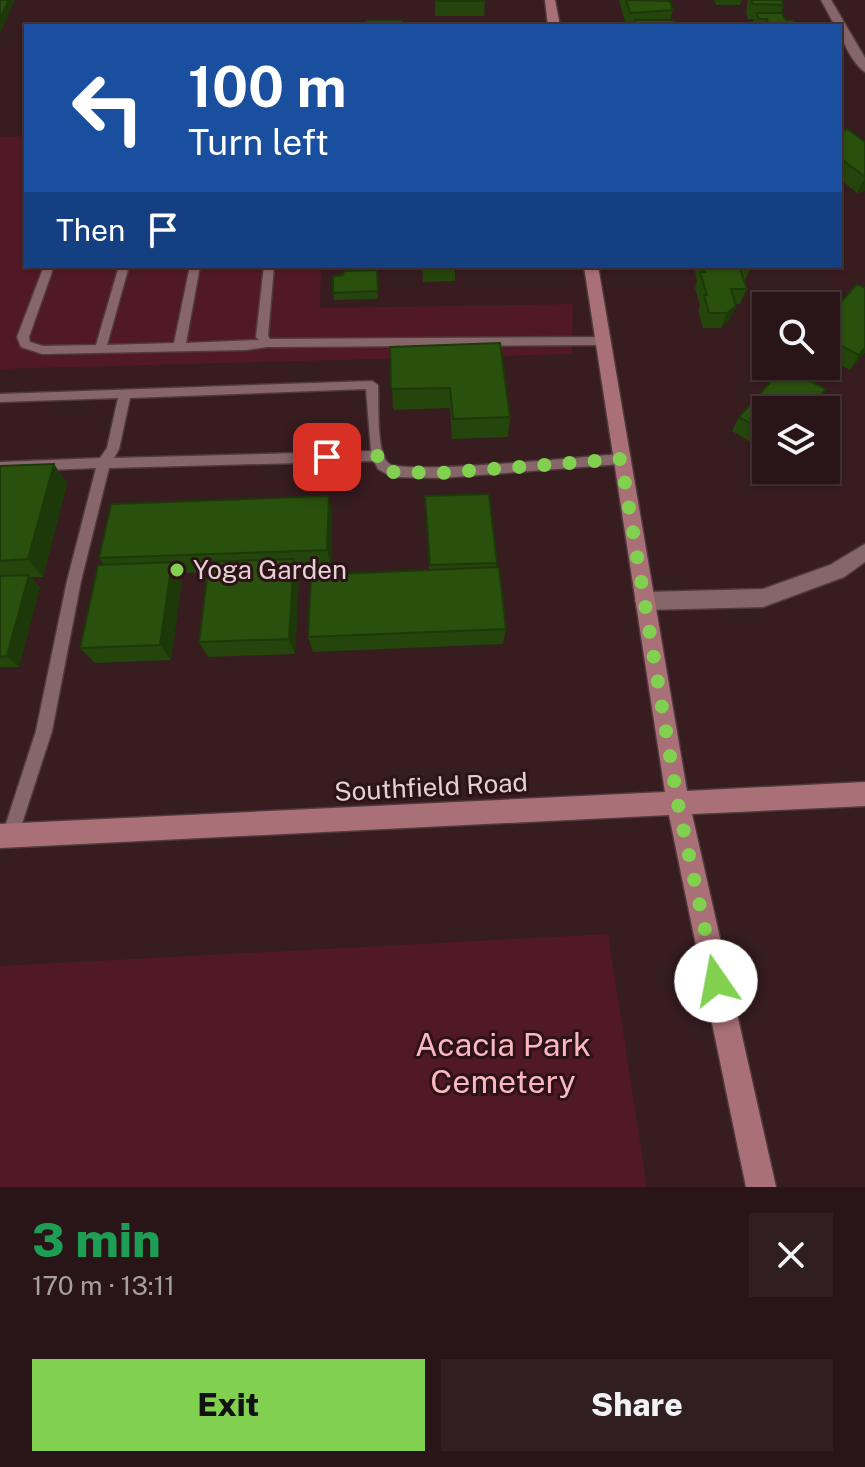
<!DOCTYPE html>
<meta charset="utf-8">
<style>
body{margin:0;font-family:"Public Sans",sans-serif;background:#311e21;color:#f1f3f6;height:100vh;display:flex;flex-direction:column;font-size:30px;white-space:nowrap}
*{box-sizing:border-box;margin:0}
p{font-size:26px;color:#a59fa2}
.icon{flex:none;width:44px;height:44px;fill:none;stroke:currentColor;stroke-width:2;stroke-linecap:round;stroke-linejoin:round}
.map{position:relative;height:1187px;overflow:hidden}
.panel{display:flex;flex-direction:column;background:#291518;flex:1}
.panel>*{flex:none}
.hud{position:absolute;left:24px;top:24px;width:818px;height:244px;border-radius:0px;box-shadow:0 2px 6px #0004,0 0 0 2px #453437;background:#1a4fa0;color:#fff;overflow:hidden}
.controls{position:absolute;left:752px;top:292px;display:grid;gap:16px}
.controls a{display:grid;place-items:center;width:88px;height:88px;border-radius:0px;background:#291518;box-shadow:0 2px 6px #0004,0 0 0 2px #453437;font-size:40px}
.pin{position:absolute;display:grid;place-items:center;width:68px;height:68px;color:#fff;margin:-34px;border-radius:16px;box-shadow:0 4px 12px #0006}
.me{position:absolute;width:88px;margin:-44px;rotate:348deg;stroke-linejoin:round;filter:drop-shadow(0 0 6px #0008)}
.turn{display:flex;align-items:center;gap:28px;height:168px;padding:0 32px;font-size:36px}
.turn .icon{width:104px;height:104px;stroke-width:2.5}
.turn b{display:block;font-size:56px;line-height:68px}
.then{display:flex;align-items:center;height:76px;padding:0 32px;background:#0003;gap:16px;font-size:30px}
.round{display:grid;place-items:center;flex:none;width:84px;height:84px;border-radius:0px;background:#311e21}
.summary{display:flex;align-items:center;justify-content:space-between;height:136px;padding:0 32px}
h1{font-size:48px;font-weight:800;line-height:60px;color:#1e9e55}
.primary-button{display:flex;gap:16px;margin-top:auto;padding:16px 32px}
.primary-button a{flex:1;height:92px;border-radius:0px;background:#82d04f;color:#111;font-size:32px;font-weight:800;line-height:92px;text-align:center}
.primary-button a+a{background:#311e21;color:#f1f3f6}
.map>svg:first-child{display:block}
</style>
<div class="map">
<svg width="865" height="1187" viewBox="0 0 865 1187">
<rect width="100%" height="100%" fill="#371c20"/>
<!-- green -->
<g fill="#501925">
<path d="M 26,136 L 26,266 L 321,266 L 320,308 L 573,304 L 572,354 L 0,369 L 0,137 Z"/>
<path d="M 608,934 L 647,1187 L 0,1187 L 0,966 Z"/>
</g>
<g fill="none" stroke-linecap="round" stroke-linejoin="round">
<!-- lane casing -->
<g stroke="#513a3e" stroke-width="3">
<g id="lane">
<path d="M 44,266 L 54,266 L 29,337 L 30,342 L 43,346 L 96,345 L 119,266 L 129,266 L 107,345 L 174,343 L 190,266 L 200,266 L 186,343 L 259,340 L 256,337 L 264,266 L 274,266 L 268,336 L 270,339 L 603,337 L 609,341 L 603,345 L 267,347 L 246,350 L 42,354 L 21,347 L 17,337 Z"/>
<path d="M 372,381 L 378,385 C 379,403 376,451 388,463 C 400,476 592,456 621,454 L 627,459 L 621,464 L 441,478 L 392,477 L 378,469 L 374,461 L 109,468 L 81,581 L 52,731 L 16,842 L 10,844 L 4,842 L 2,836 L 36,731 L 67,581 L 96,468 L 0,472 L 0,462 L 100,458 L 107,448 L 118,398 L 0,402 L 0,394 ZM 366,389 L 371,451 L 114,458 L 119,449 L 130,398 Z"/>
</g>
</g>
<!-- street casing -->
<g stroke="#513a3e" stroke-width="3">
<g id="street">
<path d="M 821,0 L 831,0 L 865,58 L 865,72 C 854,65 840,40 840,26 L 835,26 Z"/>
<path d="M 865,544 L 865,562 L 844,577 L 763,607 L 645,610 L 638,607 L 635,601 L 638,595 L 645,592 L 763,589 L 830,565 Z"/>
</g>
</g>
<!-- secondary casing -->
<g stroke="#513a3e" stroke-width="3">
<g id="secondary">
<path d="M 545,0 L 555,0 L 560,26 L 548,26 Z"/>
<path d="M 584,266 L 598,266 L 687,791 L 865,782 L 865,806 L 692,814 L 776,1187 L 746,1187 L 669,815 L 0,848 L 0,824 L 665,792 Z"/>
</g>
</g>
<!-- lane -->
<use href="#lane" fill="#87666a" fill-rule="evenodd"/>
<!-- street -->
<use href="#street" fill="#87666a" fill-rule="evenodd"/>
<!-- secondary -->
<use href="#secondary" fill="#aa7078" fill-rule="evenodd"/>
</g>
<!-- wall -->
<g fill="#24450b">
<path d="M 435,0 L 485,0 L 484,16 L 435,16 Z"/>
<path d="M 619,0 L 654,0 L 673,10 L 670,20 L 677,26 L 626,26 Z"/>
<path d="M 714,0 L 742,0 L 740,5 L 716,5 Z"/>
<path d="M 748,0 L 782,0 L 784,5 L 781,13 L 786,20 L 796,26 L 751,26 L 754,19 L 748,19 L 746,13 Z"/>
<path d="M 840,131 L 865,142 L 865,191 L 857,193 L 840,179 Z"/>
<path d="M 422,266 L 455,266 L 455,281 L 423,282 Z"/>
<path d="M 696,266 L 751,266 L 745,280 L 744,280 L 747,289 L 740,304 L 735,304 L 729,321 L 721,328 L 703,328 L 698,310 L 700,305 L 695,288 L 697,281 L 695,271 Z"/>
<path d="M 377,270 L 378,299 L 334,300 L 333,293 L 343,275 Z"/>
<path d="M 865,288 L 865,352 L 850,370 L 826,357 L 826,306 L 838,305 Z"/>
<path d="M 390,347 L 510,417 L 508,437 L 452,439 L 450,408 L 393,410 Z"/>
<path d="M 784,367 L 826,389 L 812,410 L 766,410 L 766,451 L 732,431 L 739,417 Z"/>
<path d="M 54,464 L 67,484 L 43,577 L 31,577 L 40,587 L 19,667 L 0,667 L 0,466 Z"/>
<path d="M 329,496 L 332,514 L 331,567 L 297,568 L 299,576 L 295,654 L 208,657 L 199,642 L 208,572 L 179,573 L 182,579 L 171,660 L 95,663 L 80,648 L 104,565 L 99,558 Z"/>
<path d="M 426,509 L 497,563 L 496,567 L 506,629 L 503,644 L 313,652 L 308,637 L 429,570 Z"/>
</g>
<!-- shaded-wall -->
<g fill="#1d3809">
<path d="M 9,0 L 15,0 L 0,34 L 0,18 Z"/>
<path d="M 865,178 L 865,191 L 857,193 Z"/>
<path d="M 736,306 L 729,321 L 721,328 L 727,313 Z"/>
<path d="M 865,348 L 865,352 L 850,370 L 859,355 Z"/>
<path d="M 826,389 L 812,410 L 809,410 Z"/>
<path d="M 54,464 L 67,484 L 43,577 L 28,559 Z"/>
<path d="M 329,496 L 332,514 L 331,567 L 327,550 Z"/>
<path d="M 294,559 L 299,576 L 295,654 L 289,639 Z"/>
<path d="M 172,562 L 182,579 L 171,660 L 160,645 Z"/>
<path d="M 29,575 L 40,587 L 19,667 L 7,656 Z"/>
</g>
<!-- building -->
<g fill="#2a500d" stroke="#1d3809" stroke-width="2">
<path d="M 0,0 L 9,0 L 0,18 Z"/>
<rect x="435" y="0" width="50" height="1"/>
<path d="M 626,0 L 670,1 L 673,10 L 630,13 Z"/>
<path d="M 751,0 L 782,0 L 784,5 L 753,4 Z"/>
<path d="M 756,13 L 782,13 L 786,20 L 793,20 L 796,26 L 759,26 L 757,23 L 768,23 L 767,19 L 759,19 Z"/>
<rect x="366" y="20" width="37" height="6"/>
<path d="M 635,20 L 675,20 L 677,26 L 636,26 Z"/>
<path d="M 848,129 L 865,142 L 865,177 L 840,158 L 840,147 L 842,147 L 840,146 L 840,131 Z"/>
<path d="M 703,266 L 739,266 L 747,289 L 731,289 L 736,306 L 727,313 L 709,313 L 704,295 L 707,295 L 700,272 L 705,272 Z"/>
<path d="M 377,270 L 378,291 L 333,293 L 333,276 L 343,275 L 344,271 Z"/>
<path d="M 857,284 L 865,288 L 865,348 L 859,355 L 826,338 L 826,306 L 819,306 L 825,299 L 838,305 Z"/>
<path d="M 500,343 L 510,417 L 453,419 L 450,388 L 391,389 L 390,347 Z"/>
<path d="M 784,367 L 826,389 L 809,410 L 766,410 L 766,432 L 739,417 Z"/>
<path d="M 54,464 L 28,559 L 0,561 L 0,466 Z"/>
<path d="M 489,494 L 497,563 L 430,565 L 425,496 Z"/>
<path d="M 329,496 L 327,550 L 99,558 L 111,504 Z"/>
<path d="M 294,559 L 289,639 L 199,642 L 209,562 Z"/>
<path d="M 172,562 L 160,645 L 80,648 L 98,565 Z"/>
<path d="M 499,567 L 506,629 L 308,637 L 311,575 Z"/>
<path d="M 29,575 L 7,656 L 0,657 L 0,576 Z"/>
</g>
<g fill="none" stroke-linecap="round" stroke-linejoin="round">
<!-- route -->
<path stroke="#82d04f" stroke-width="14" stroke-dasharray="0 25.2" d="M 327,457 L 379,456 L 382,466 L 392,472 L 441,473 L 621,459 L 678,804 L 716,981"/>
</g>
<!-- markers -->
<circle fill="#82d04f" stroke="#2d1217" stroke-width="3" cx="177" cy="570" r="8"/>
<g text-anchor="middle" stroke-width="6" stroke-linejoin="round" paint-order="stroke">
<!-- poi labels -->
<g font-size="26" fill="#e4d1d3" stroke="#2d1217" text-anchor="start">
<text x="193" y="579">Yoga Garden</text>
</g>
<!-- street labels -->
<g font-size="26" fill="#e4d1d3" stroke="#2d1217">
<text transform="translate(431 787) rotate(-3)" y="9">Southfield Road</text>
</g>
<!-- near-park labels -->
<g font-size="32" fill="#fbb7c0" stroke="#2d1217">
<text x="503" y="1056">Acacia Park<tspan x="503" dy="37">Cemetery</tspan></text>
</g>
</g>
</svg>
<div class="controls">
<a><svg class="icon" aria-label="search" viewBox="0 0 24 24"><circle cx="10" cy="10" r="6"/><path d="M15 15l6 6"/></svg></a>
<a><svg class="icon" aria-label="layers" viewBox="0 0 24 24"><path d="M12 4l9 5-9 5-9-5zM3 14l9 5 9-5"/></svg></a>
</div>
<div class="pin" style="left:327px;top:457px;background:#d93025"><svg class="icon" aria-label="arrive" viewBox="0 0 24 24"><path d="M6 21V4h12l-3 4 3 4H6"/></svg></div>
<svg class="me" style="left:716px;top:981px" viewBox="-20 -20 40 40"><circle r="19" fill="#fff"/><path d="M0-13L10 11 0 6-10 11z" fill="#82d04f"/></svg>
<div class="hud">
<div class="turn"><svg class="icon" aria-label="left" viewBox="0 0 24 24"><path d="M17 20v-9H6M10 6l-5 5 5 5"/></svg><div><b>100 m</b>Turn left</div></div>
<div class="then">Then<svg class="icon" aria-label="arrive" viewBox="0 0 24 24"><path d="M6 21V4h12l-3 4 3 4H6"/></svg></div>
</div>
</div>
<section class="panel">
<div class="summary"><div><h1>3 min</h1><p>170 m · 13:11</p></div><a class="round"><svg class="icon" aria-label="close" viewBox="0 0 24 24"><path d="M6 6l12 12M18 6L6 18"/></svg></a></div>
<div class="primary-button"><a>Exit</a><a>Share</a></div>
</section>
